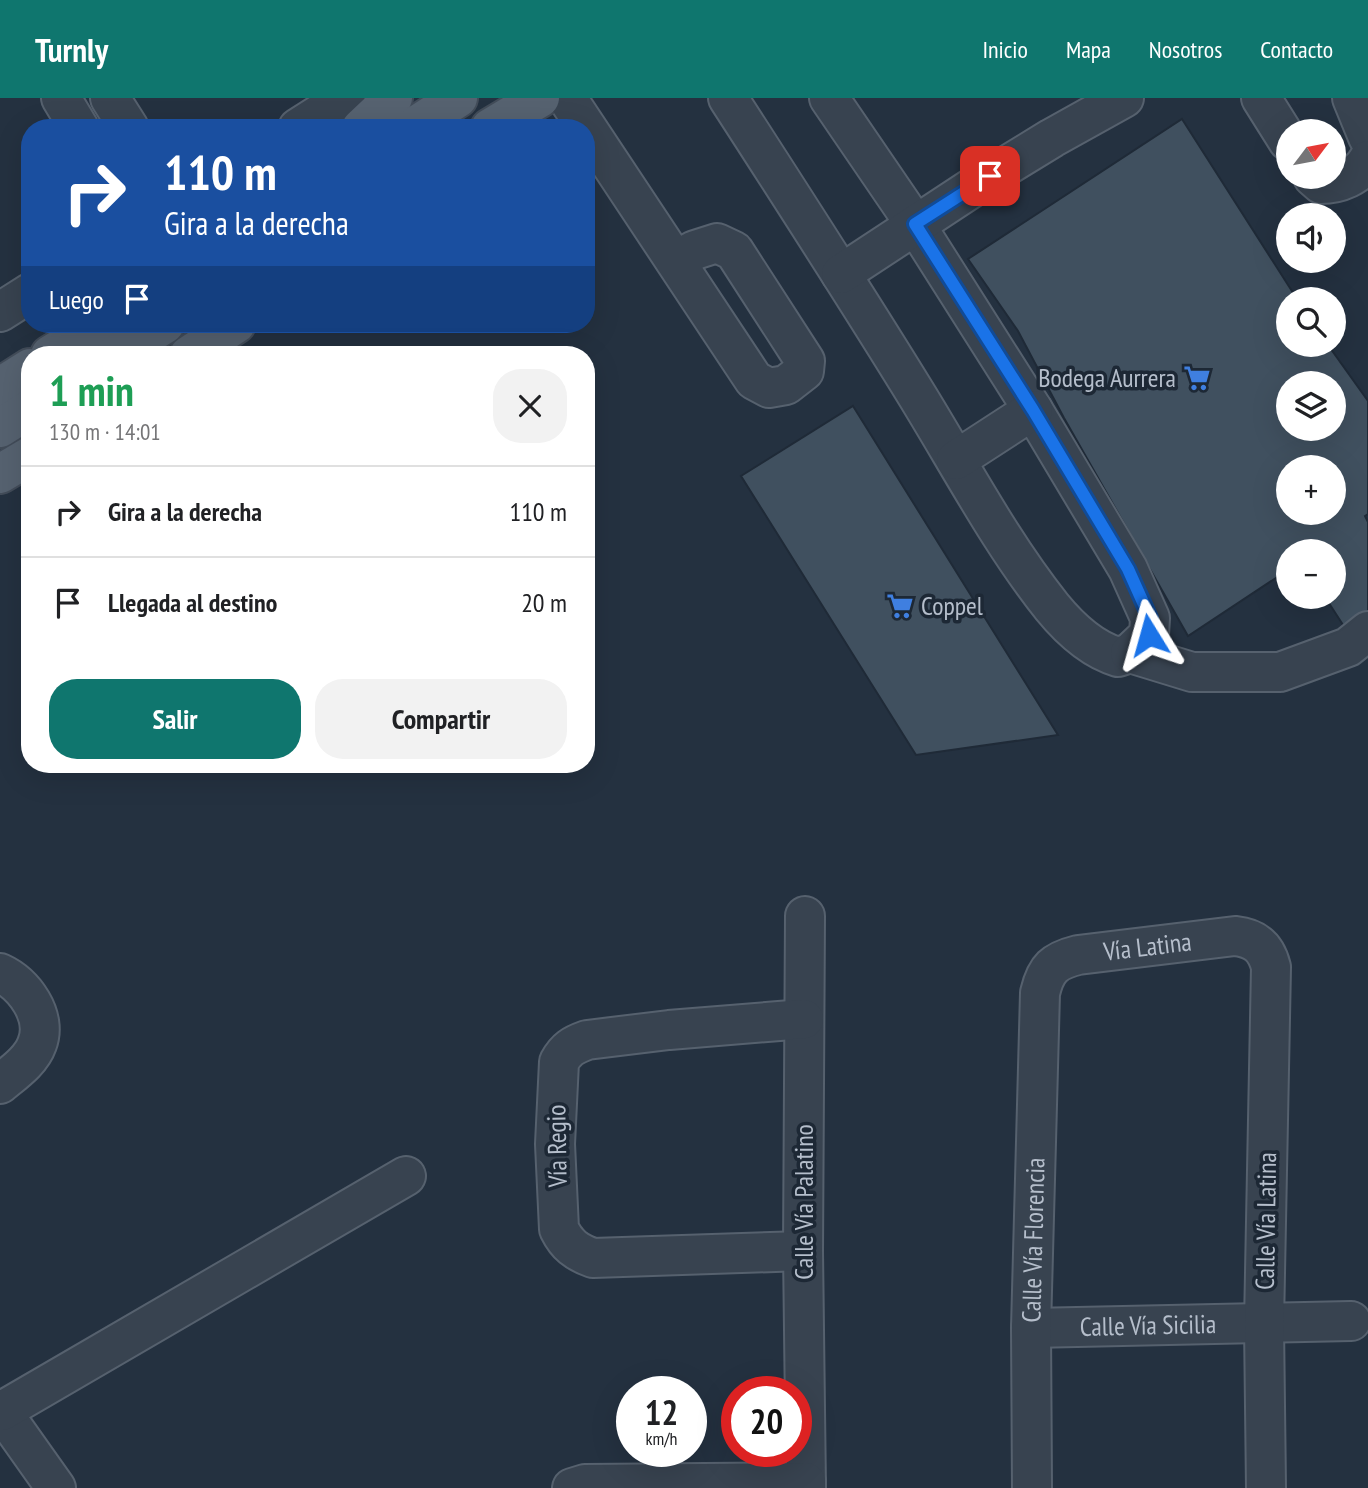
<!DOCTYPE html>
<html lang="es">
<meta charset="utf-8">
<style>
body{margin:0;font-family:"PT Sans Narrow",sans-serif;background:#f2f2f2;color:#202124;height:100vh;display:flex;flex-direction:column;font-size:26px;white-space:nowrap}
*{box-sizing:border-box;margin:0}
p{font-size:23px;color:#757577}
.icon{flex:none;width:38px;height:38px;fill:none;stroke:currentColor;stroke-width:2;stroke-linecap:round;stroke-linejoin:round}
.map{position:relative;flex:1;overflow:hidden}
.panel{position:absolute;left:21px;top:248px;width:574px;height:427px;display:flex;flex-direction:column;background:#fff;border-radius:28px;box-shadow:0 7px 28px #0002}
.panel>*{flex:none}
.banner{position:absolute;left:21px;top:21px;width:574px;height:214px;border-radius:28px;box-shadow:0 7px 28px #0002;background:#1a4fa0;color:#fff;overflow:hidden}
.needle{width:46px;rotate:58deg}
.fabs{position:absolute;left:1276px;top:21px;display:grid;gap:14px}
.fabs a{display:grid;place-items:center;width:70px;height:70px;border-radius:50%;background:#fff;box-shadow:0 7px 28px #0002;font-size:35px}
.speed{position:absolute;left:616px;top:1278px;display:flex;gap:14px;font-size:35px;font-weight:700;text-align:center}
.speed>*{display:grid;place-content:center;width:91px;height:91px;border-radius:50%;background:#fff;box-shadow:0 7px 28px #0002;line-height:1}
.speed small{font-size:18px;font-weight:400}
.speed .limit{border:10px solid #d22;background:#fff;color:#111}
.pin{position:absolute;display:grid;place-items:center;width:60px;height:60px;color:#fff;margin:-30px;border-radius:14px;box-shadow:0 4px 10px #0006}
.me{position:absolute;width:77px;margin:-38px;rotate:352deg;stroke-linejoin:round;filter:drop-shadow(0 0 5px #0008)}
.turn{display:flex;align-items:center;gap:24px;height:147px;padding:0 28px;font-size:32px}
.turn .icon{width:91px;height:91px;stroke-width:2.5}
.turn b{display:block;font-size:49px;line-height:60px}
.then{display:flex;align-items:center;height:66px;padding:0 28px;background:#0003;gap:14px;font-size:26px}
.round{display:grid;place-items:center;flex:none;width:74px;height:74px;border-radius:28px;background:#f2f2f2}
.headline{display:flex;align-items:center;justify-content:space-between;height:119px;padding:0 28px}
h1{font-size:42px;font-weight:700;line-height:52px;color:#1e9e55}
.cta{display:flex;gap:14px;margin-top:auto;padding:14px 28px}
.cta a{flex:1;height:80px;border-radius:28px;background:#0f766e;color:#fff;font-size:28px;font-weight:700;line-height:80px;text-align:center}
.cta a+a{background:#f2f2f2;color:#202124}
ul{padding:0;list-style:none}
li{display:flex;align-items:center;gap:21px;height:91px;padding:0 28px;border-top:2px solid #e0e0e0}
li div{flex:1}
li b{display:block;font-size:26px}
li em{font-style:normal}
header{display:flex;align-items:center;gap:42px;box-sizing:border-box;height:98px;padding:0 35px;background:#0f766e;color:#fff}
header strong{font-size:33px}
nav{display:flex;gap:38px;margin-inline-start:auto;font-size:24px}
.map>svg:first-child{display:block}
</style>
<header>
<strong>Turnly</strong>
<nav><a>Inicio</a><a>Mapa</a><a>Nosotros</a><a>Contacto</a></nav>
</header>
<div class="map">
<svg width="1368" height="1390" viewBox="0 0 1368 1390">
<rect width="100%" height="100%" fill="#243140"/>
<!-- building -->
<g fill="#40505f" stroke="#1f2a37" stroke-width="2" fill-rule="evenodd">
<path d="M 1182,21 L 1297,201 L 1288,201 L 1288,247 L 1328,247 L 1368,303 L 1368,416 L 1365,418 L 1368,424 L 1368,516 L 1345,530 L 1325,499 L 1334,499 L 1334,453 L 1288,453 L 1288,472 L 1188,538 L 1064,320 L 1018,233 L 968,161 ZM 1288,285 L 1334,285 L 1334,331 L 1288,331 ZM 1288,369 L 1334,369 L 1334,415 L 1288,415 Z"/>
<path d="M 853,308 L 1058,637 L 916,657 L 741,378 Z"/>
</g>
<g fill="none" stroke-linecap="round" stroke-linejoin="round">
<!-- minor casing -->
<g stroke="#56616e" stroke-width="42">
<g id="minor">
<path d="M 61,0 L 79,30"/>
<path d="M 110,0 L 129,30"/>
<path d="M 567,0 L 754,282 L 769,290 L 786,287 L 804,273 L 805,263 L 734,153 L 717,145 L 695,152 L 675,163"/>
<path d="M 728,0 C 792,99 856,198 918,299 C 961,369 1001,445 1052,509 C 1070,531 1091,551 1118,559 L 1130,555 L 1149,537 L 1150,520 L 1128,471 L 1033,312 L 915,126 L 829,0"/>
<path d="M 1261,0 L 1288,43"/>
<path d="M 1352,0 L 1368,39"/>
<path d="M 298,30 L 345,0"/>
<path d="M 1313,79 L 1321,86 C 1339,86 1359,78 1368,62"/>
<path d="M 841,176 L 990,78 L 1052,40 L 1124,0"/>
<path d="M 0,214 L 30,195"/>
<path d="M 956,362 L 1033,312"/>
<path d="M 1130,555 L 1192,574 L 1280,574 L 1348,549 L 1368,533"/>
<path d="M 805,818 L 803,1153 L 806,1390"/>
<path d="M 0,875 C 24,886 48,918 37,946 C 31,963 13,975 0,986"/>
<path d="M 803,1153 L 593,1160 C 576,1154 567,1147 559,1131 L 555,1046 L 559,964 C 566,951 573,947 587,942 L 669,932 L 804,921"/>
<path id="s1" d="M 1031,1230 L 1351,1223"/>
<path d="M 0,1311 L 56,1390"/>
<path d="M 2,1313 L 406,1078"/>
<path d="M 572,1390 L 585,1386 L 806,1384"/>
<path id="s2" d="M 1032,1390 L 1031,1230 L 1040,895 C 1046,870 1054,863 1078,857 L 1235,838 C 1255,840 1266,849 1271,869 L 1264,1226 L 1266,1390"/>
</g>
</g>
<!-- major casing -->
<g stroke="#424c59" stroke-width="42">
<g id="major">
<path d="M 361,30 L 393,0"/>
<path d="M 412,30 L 458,0"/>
<path d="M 490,30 L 540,0"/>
<path d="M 50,257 L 100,226"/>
<path d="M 115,257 L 165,226"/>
<path d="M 189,257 L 236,226"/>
<path d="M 0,289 L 30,270"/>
<path d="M 0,330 L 30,311"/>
<path d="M 0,376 L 30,358"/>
</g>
</g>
<!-- minor -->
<use href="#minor" stroke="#384350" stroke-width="38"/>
<!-- major -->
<use href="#major" stroke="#566270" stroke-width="38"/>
</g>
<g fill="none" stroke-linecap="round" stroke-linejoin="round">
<!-- route casing -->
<g stroke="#114b97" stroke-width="18">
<path id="route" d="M 990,78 L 915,126 L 1033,312 L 1128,471 L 1150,520 L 1149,537"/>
</g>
<!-- route -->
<use href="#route" stroke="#1a73e8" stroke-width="12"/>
</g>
<!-- icons -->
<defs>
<g id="supermarket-bare" transform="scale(2.1)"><path d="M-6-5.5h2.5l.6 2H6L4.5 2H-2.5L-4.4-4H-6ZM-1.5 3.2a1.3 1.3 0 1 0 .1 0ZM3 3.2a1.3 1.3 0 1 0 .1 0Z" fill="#3f7fe0" stroke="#1d2835" stroke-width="2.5" paint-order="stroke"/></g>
</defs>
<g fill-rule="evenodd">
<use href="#supermarket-bare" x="1197" y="280"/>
<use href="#supermarket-bare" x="900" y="508"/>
</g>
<g text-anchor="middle" stroke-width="7" stroke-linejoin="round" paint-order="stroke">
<!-- poi labels -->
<g font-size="26" fill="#b5becb" stroke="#1d2835" text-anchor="end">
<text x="1176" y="289">Bodega Aurrera</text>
<text x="921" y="517" text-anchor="start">Coppel</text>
</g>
<!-- street labels -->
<g font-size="26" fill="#b5becb" stroke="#1d2835">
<text dy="9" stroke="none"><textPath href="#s2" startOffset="623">Vía Latina</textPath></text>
<text transform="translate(557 1048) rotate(-91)" y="9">Vía Regio</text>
<text transform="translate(804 1104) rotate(-90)" y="9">Calle Vía Palatino</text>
<text transform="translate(1266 1123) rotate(-89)" y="9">Calle Vía Latina</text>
<text dy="9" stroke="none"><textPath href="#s2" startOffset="248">Calle Vía Florencia</textPath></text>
<text dy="9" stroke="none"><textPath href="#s1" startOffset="117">Calle Vía Sicilia</textPath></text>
</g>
</g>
</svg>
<div class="fabs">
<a><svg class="needle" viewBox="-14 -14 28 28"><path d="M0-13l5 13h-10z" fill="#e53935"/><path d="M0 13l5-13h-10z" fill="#757577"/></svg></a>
<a><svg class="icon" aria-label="sound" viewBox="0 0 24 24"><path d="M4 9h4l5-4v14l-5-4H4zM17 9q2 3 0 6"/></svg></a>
<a><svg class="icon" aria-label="search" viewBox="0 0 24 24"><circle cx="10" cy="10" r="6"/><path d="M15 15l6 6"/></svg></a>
<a><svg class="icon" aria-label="layers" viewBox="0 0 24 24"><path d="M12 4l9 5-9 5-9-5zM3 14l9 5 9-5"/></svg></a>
<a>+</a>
<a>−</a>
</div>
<div class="speed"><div>12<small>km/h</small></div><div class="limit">20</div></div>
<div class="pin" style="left:990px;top:78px;background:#d93025"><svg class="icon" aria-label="arrive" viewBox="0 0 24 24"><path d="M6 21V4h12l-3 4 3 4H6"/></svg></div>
<svg class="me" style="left:1149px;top:537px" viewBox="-20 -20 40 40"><path d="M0-17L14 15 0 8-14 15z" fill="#1a73e8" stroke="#fff" stroke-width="4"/></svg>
<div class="banner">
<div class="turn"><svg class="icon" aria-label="right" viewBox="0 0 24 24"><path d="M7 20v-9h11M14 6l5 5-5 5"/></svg><div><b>110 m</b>Gira a la derecha</div></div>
<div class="then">Luego<svg class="icon" aria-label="arrive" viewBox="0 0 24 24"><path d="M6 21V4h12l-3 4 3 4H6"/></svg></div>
</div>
<section class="panel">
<div class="headline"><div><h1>1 min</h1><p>130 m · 14:01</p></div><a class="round"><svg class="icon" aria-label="close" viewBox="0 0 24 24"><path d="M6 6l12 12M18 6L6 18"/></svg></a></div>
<ul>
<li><svg class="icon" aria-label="right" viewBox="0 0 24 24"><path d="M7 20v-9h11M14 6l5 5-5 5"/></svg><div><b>Gira a la derecha</b></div><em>110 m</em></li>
<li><svg class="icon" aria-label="arrive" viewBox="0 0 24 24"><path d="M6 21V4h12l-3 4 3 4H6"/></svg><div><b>Llegada al destino</b></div><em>20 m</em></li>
</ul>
<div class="cta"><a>Salir</a><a>Compartir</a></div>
</section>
</div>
